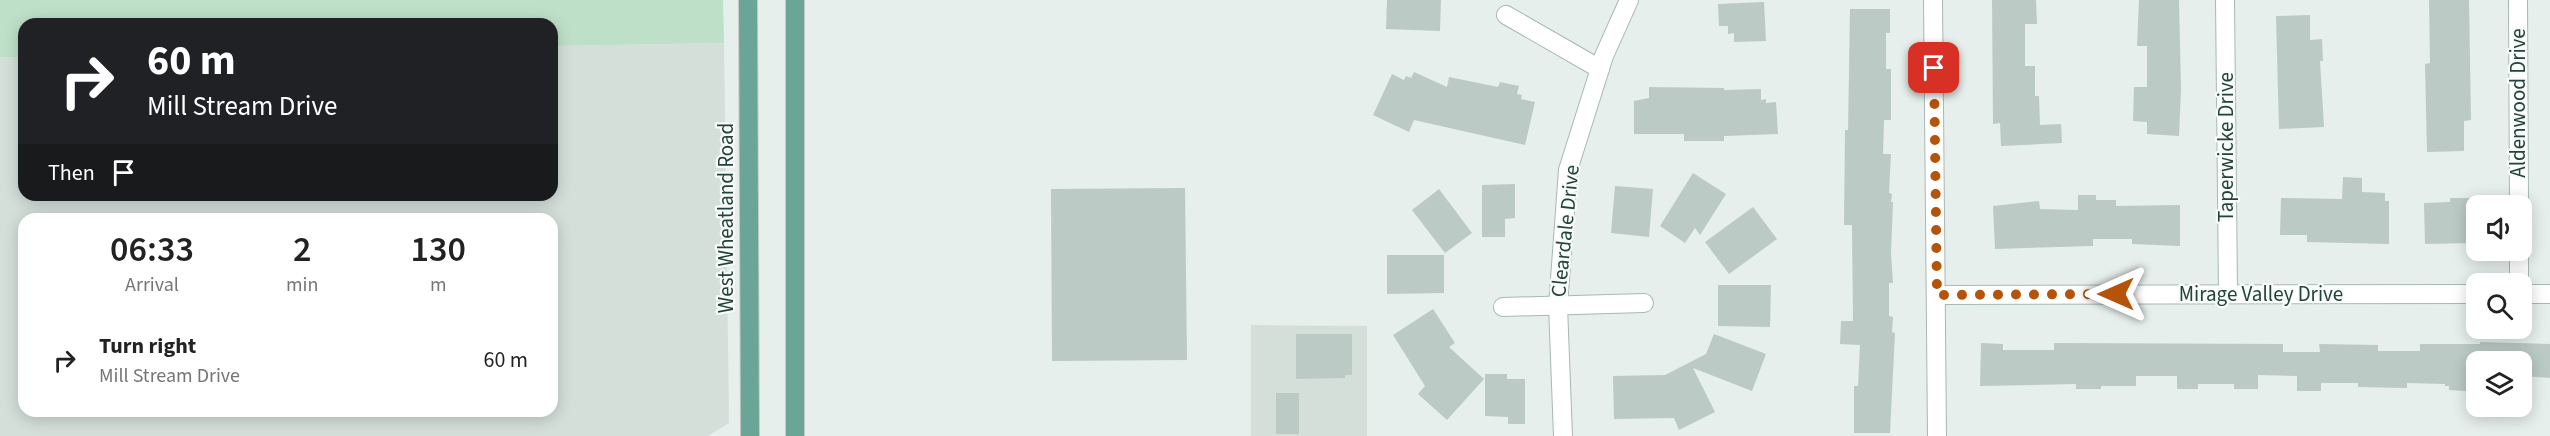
<!DOCTYPE html>
<style>
body{margin:0;font-family:"Source Sans 3",sans-serif;background:#f6f6f6;color:#222;height:100vh;display:flex;flex-direction:column;font-size:22px;white-space:nowrap}
*{box-sizing:border-box;margin:0}
p{font-size:20px;color:#767676}
.icon{flex:none;width:33px;height:33px;fill:none;stroke:currentColor;stroke-width:2;stroke-linecap:round;stroke-linejoin:round}
.map{position:relative;flex:1;overflow:hidden}
.details{position:absolute;left:18px;top:213px;width:540px;height:204px;display:flex;flex-direction:column;background:#fff;border-radius:18px;box-shadow:0 3px 15px #0003}
.details>*{flex:none}
.hud{position:absolute;left:18px;top:18px;width:540px;height:183px;border-radius:18px;box-shadow:0 3px 15px #0003;background:#202124;color:#fff;overflow:hidden}
.controls{position:absolute;left:2466px;top:195px;display:grid;gap:12px}
.controls a{display:grid;place-items:center;width:66px;height:66px;border-radius:12px;background:#fff;box-shadow:0 3px 15px #0003;font-size:30px}
.pin{position:absolute;display:grid;place-items:center;width:51px;height:51px;color:#fff;margin:-26px;border-radius:12px;box-shadow:0 3px 9px #0006}
.me{position:absolute;width:66px;margin:-33px;rotate:270deg;stroke-linejoin:round;filter:drop-shadow(0 0 4px #0008)}
.turn{display:flex;align-items:center;gap:21px;height:126px;padding:0 30px;font-size:27px}
.turn .icon{width:78px;height:78px;stroke-width:2.5}
.turn b{display:block;font-size:42px;line-height:51px}
.then{display:flex;align-items:center;height:57px;padding:0 30px;background:#0003;gap:12px;font-size:22px}
.eta{display:flex;justify-content:space-evenly;align-items:center;height:102px;text-align:center}
.eta b{font-size:36px;font-weight:600;line-height:42px}
ul{padding:0;list-style:none}
li{display:flex;align-items:center;gap:18px;height:90px;padding:0 30px}
li div{flex:1}
li b{display:block;font-size:22px}
li em{font-style:normal}
.map>svg:first-child{display:block}
</style>
<div class="map">
<svg width="2550" height="436" viewBox="0 0 2550 436">
<rect width="100%" height="100%" fill="#e6efeb"/>
<!-- built -->
<g fill="#d4dfda" fill-rule="evenodd">
<path d="M 724,43 L 729,423 L 708,436 L 0,436 L 0,57 L 24,57 L 24,195 L 552,195 L 552,46 ZM 24,219 L 552,219 L 552,411 L 24,411 Z"/>
<path d="M 1251,325 L 1367,326 L 1367,436 L 1251,436 Z"/>
</g>
<!-- green -->
<path fill="#bfe0c8" d="M 0,0 L 723,0 L 724,43 L 552,46 L 552,24 L 24,24 L 24,57 L 0,57 Z"/>
<!-- building -->
<g fill="#bbcac4">
<path d="M 1387,0 L 1441,0 L 1440,31 L 1386,29 Z"/>
<path d="M 1992,0 L 2036,0 L 2037,24 L 2025,24 L 2025,66 L 2035,66 L 2035,96 L 2039,96 L 2040,125 L 2061,124 L 2062,143 L 2001,146 L 2000,123 L 1993,124 Z"/>
<path d="M 2139,0 L 2179,0 L 2181,89 L 2179,136 L 2147,134 L 2147,122 L 2133,121 L 2134,87 L 2147,87 L 2147,46 L 2137,46 Z"/>
<path d="M 2429,0 L 2469,0 L 2471,120 L 2464,121 L 2464,151 L 2427,152 L 2425,64 L 2430,63 Z"/>
<path d="M 1764,2 L 1766,41 L 1734,42 L 1734,33 L 1728,34 L 1728,26 L 1719,26 L 1718,4 Z"/>
<path d="M 1850,9 L 1890,9 L 1890,33 L 1886,33 L 1886,69 L 1891,69 L 1891,120 L 1884,120 L 1883,154 L 1891,154 L 1889,193 L 1892,194 L 1891,202 L 1893,202 L 1891,254 L 1893,283 L 1889,283 L 1889,316 L 1893,317 L 1892,332 L 1895,333 L 1890,433 L 1854,433 L 1854,386 L 1858,386 L 1860,345 L 1840,344 L 1841,321 L 1853,321 L 1852,225 L 1844,225 L 1845,130 L 1848,130 Z"/>
<path d="M 2310,15 L 2310,40 L 2322,39 L 2323,61 L 2320,61 L 2324,127 L 2279,129 L 2276,16 Z"/>
<path d="M 1414,72 L 1447,87 L 1449,77 L 1498,87 L 1500,82 L 1519,86 L 1517,94 L 1522,95 L 1521,99 L 1535,102 L 1525,145 L 1414,120 L 1409,132 L 1373,115 L 1392,74 L 1404,80 L 1406,76 L 1411,78 Z"/>
<path d="M 1649,87 L 1724,88 L 1724,90 L 1761,89 L 1761,100 L 1766,99 L 1766,103 L 1776,102 L 1778,134 L 1724,136 L 1724,141 L 1684,141 L 1684,134 L 1634,134 L 1634,101 L 1649,98 Z"/>
<path d="M 1693,173 L 1726,194 L 1700,235 L 1695,228 L 1685,243 L 1660,226 Z"/>
<path d="M 2343,177 L 2362,178 L 2362,192 L 2385,193 L 2385,201 L 2389,201 L 2389,244 L 2307,242 L 2307,235 L 2280,235 L 2281,198 L 2342,199 Z"/>
<path d="M 1515,184 L 1515,218 L 1505,219 L 1505,237 L 1482,237 L 1482,185 Z"/>
<path d="M 1615,186 L 1653,189 L 1649,237 L 1611,233 Z"/>
<path d="M 1185,188 L 1187,360 L 1052,361 L 1051,189 Z"/>
<path d="M 1439,189 L 1472,233 L 1445,253 L 1412,210 Z"/>
<path d="M 2078,195 L 2096,195 L 2096,200 L 2116,200 L 2116,206 L 2180,205 L 2180,246 L 2132,244 L 2132,239 L 2093,239 L 2093,246 L 1995,249 L 1993,206 L 2039,201 L 2040,209 L 2078,210 Z"/>
<path d="M 2450,198 L 2471,198 L 2472,243 L 2425,244 L 2424,203 L 2450,202 Z"/>
<path d="M 1753,207 L 1777,239 L 1729,274 L 1705,242 Z"/>
<path d="M 1387,255 L 1444,255 L 1444,293 L 1387,294 Z"/>
<path d="M 1718,285 L 1771,285 L 1770,327 L 1718,326 Z"/>
<path d="M 1433,309 L 1455,343 L 1449,347 L 1484,379 L 1447,420 L 1418,394 L 1425,386 L 1393,335 Z"/>
<path d="M 1296,334 L 1352,334 L 1352,375 L 1345,375 L 1345,378 L 1296,379 Z"/>
<path d="M 1714,334 L 1766,354 L 1752,391 L 1693,368 L 1715,412 L 1679,430 L 1674,418 L 1614,419 L 1613,376 L 1665,375 L 1706,354 Z"/>
<path d="M 2480,342 L 2550,344 L 2550,378 L 2522,376 L 2522,362 L 2466,362 L 2466,391 L 2449,390 L 2449,386 L 2445,386 L 2445,384 L 2407,383 L 2407,388 L 2358,387 L 2358,383 L 2321,383 L 2321,391 L 2297,391 L 2297,376 L 2258,375 L 2258,389 L 2234,389 L 2234,384 L 2198,384 L 2198,389 L 2177,389 L 2177,376 L 2136,376 L 2136,386 L 2101,386 L 2101,389 L 2076,389 L 2076,384 L 1980,386 L 1981,343 L 2003,344 L 2003,350 L 2054,350 L 2054,343 L 2283,344 L 2283,352 L 2320,352 L 2319,344 L 2378,345 L 2378,351 L 2420,351 L 2420,344 L 2480,344 Z"/>
<path d="M 1485,374 L 1507,374 L 1507,379 L 1525,379 L 1525,424 L 1508,424 L 1508,417 L 1485,416 Z"/>
<rect x="1276" y="393" width="23" height="41"/>
</g>
<g fill="none" stroke-linecap="round" stroke-linejoin="round">
<!-- minor casing -->
<g stroke="#a8b8b2" stroke-width="20">
<g id="minor">
<path d="M 1933,0 L 1937,436"/>
<path d="M 2225,0 L 2228,294"/>
<path d="M 2518,0 L 2519,206"/>
<path d="M 1506,15 L 1600,69"/>
<path d="M 2519,250 L 2519,284"/>
<path d="M 2522,294 L 2550,294"/>
<path d="M 1937,295 L 2476,294"/>
<path d="M 1503,307 L 1644,303"/>
<path d="M 1563,436 L 1558,306 L 1568,170 L 1604,56 L 1629,0"/>
</g>
</g>
<!-- major casing -->
<g stroke="#c2cac8" stroke-width="20">
<g id="major">
<path d="M 748,0 L 750,436"/>
<path d="M 795,436 L 795,0"/>
</g>
</g>
<!-- minor -->
<use href="#minor" stroke="#fff" stroke-width="18"/>
<!-- major -->
<use href="#major" stroke="#6aa596" stroke-width="18"/>
</g>
<g fill="none" stroke-linecap="round" stroke-linejoin="round">
<!-- route -->
<path stroke="#b45309" stroke-width="10" stroke-dasharray="0 18" d="M 1934,68 L 1937,295 L 2116,294"/>
</g>
<g text-anchor="middle" stroke-width="4.5" stroke-linejoin="round" paint-order="stroke">
<!-- street labels -->
<g font-size="21" fill="#24423a" stroke="#f7fbf9">
<text transform="translate(2518 103) rotate(-90)" y="7">Aldenwood Drive</text>
<text transform="translate(2226 147) rotate(-90)" y="7">Taperwicke Drive</text>
<text transform="translate(726 218) rotate(-90)" y="7">West Wheatland Road</text>
<text transform="translate(1565 231) rotate(-84)" y="7">Cleardale Drive</text>
<text x="2261" y="301">Mirage Valley Drive</text>
</g>
</g>
</svg>
<div class="controls">
<a><svg class="icon" aria-label="sound" viewBox="0 0 24 24"><path d="M4 9h4l5-4v14l-5-4H4zM17 9q2 3 0 6"/></svg></a>
<a><svg class="icon" aria-label="search" viewBox="0 0 24 24"><circle cx="10" cy="10" r="6"/><path d="M15 15l6 6"/></svg></a>
<a><svg class="icon" aria-label="layers" viewBox="0 0 24 24"><path d="M12 4l9 5-9 5-9-5zM3 14l9 5 9-5"/></svg></a>
</div>
<div class="pin" style="left:1934px;top:68px;background:#d93025"><svg class="icon" aria-label="arrive" viewBox="0 0 24 24"><path d="M6 21V4h12l-3 4 3 4H6"/></svg></div>
<svg class="me" style="left:2116px;top:294px" viewBox="-20 -20 40 40"><path d="M0-17L14 15 0 8-14 15z" fill="#b45309" stroke="#fff" stroke-width="4"/></svg>
<div class="hud">
<div class="turn"><svg class="icon" aria-label="right" viewBox="0 0 24 24"><path d="M7 20v-9h11M14 6l5 5-5 5"/></svg><div><b>60 m</b>Mill Stream Drive</div></div>
<div class="then">Then<svg class="icon" aria-label="arrive" viewBox="0 0 24 24"><path d="M6 21V4h12l-3 4 3 4H6"/></svg></div>
</div>
<section class="details">
<div class="eta">
<div><b>06:33</b><p>Arrival</p></div>
<div><b>2</b><p>min</p></div>
<div><b>130</b><p>m</p></div>
</div>
<ul>
<li><svg class="icon" aria-label="right" viewBox="0 0 24 24"><path d="M7 20v-9h11M14 6l5 5-5 5"/></svg><div><b>Turn right</b><p>Mill Stream Drive</p></div><em>60 m</em></li>
</ul>
</section>
</div>
